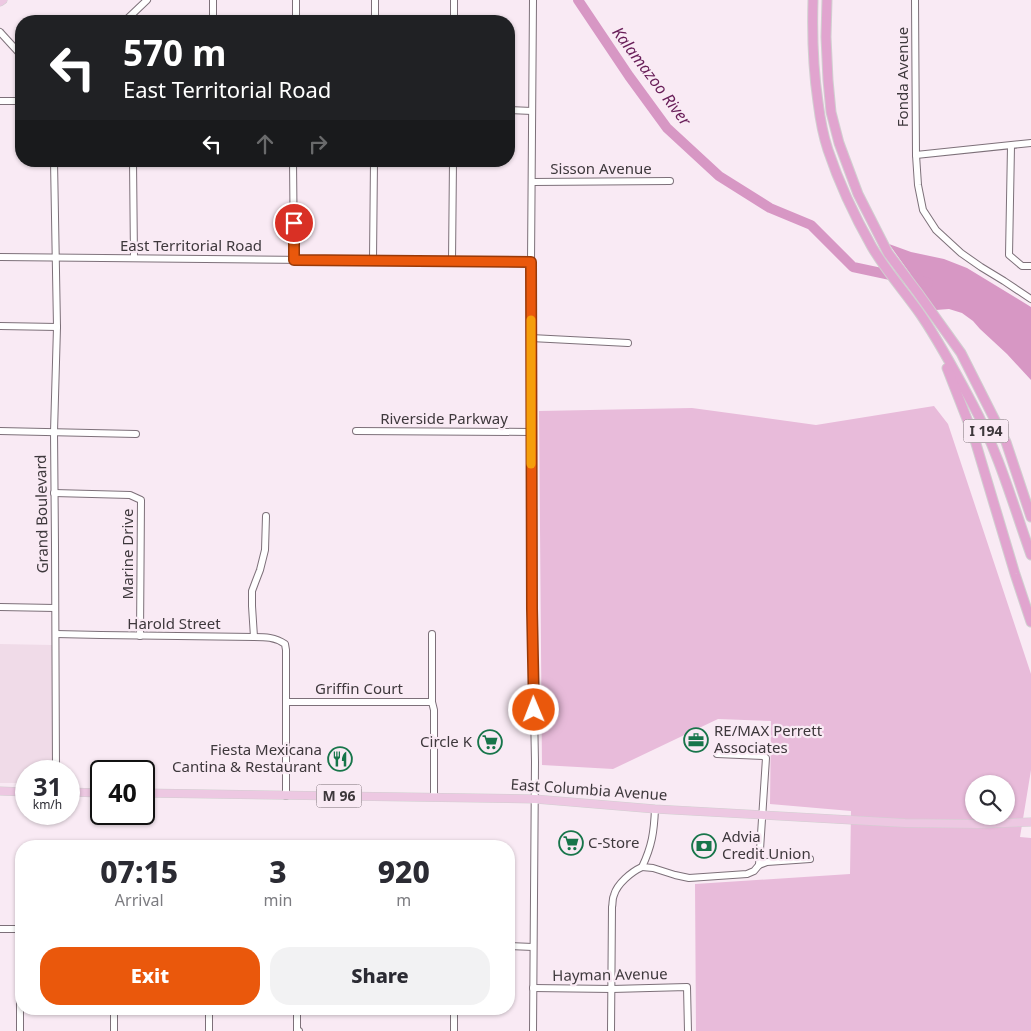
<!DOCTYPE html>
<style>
body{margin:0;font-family:"Noto Sans",sans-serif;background:#f2f2f3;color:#2b2b33;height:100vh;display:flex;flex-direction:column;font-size:19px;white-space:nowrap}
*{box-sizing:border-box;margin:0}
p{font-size:16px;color:#7c7c81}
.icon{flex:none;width:28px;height:28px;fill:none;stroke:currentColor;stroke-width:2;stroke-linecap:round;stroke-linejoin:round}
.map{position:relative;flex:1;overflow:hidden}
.panel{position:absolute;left:15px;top:840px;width:500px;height:175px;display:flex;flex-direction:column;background:#fff;border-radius:20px;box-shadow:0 1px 4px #0004}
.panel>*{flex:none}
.top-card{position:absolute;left:15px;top:15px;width:500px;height:152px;border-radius:20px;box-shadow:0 1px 4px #0004;background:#202124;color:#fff;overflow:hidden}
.fabs{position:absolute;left:965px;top:775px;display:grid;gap:10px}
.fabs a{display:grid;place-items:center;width:50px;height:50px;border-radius:50%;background:#fff;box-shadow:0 1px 4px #0004;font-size:25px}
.speed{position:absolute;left:15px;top:760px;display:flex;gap:10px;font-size:25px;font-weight:700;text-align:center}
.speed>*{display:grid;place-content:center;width:65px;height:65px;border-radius:50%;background:#fff;box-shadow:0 1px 4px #0004;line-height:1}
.speed small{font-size:12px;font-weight:400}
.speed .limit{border:2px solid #111;border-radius:8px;background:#fff;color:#111}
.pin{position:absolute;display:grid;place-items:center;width:42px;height:42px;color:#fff;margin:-21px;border:2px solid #fff;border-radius:50%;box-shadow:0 1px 5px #0007}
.me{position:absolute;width:55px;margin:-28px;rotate:359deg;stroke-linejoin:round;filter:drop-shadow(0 0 4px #0008)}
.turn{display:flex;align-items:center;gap:18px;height:105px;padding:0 25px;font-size:22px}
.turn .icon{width:65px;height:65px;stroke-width:2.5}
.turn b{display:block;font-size:35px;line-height:42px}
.lanes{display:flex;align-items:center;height:48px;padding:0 25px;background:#0003;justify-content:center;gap:25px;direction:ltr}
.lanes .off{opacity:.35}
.eta{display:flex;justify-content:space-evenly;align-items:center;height:85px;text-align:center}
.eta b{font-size:30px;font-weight:800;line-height:35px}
.cta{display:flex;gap:10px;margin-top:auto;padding:10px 25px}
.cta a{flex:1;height:58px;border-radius:20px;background:#ea580c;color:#fff;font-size:20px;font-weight:800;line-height:58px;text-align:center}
.cta a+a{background:#f2f2f3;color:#2b2b33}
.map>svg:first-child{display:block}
</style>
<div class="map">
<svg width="1031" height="1031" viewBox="0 0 1031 1031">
<rect width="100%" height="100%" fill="#f9eaf4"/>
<!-- built -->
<path fill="#f0dbe8" d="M 0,644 L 52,645 L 53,771 L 26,771 L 26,783 L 0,783 Z"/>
<!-- green -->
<path fill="#e8bbda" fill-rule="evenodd" d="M 934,406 L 948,424 L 1031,674 L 1031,770 L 1020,837 L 1031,838 L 1031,1031 L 696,1031 L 695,884 L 850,874 L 851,811 L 770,804 L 771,721 L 718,719 L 613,769 L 542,765 L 539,411 L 692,408 L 816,425 ZM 974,784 L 1006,784 L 1006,816 L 974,816 Z"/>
<!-- water -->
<path fill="#d797c4" d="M 889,244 L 911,252 L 944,259 L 967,268 L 1031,307 L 1031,380 L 1007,354 L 980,329 L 973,321 L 962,313 L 949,309 L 936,310 Z"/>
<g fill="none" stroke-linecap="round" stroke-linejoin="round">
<!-- river -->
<path stroke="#d797c4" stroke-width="10" d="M 578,0 L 629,76 L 667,128 L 719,176 L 770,208 L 811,225 L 853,267 L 928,283"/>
<!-- minor casing -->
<g stroke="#7d7079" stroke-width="8">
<g id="minor">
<path d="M 213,0 L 213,21"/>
<path d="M 915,0 L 916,155 L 918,185 L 923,210 L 936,230 L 961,253 L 981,267 L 1004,281 L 1031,299"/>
<path d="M 125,21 L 147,0"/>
<path d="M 296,21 L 296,0"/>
<path d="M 375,21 L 375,0"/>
<path d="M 454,21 L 454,0"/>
<path d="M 0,32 L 21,55"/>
<path d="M 0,101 L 21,101"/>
<path d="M 509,110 L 532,111"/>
<path d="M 1011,146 L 1009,255 L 1022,266 L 1031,266"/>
<path d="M 916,155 L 1031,143"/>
<path d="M 54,161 L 57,327 L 54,432 L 55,545 L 56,771"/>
<path d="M 133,161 L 134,258"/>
<path d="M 293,161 L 294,260"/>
<path d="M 532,182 L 670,181"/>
<path d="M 0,257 L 531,262"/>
<path d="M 373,260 L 374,161"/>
<path d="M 452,261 L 453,161"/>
<path d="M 0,326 L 57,327"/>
<path d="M 531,338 L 628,343"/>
<path d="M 0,431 L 136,434"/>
<path d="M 356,431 L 531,432"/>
<path d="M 54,493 L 130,495 L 141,500 L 140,636"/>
<path d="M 0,607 L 55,608"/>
<path d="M 56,634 L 101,635 L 254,637 C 265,637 275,637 285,644 L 286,650 L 286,796"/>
<path d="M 432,634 L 432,702 L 434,710 L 434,797"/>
<path d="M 254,637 L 252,606 L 252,591 L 255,583 L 260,570 L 265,550 L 266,516"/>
<path d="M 286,702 L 432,702"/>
<path d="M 717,754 L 763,756 L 766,758 L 759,865"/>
<path d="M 642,867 L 653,868 L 675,875 L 689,878 L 747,874 L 754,871 L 759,865 L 767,862 L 810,859"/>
<path d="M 0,929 L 21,929"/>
<path d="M 20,929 L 20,1031"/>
<path d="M 509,946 L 533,947"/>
<path d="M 533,988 L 612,989 L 687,987 L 688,1031"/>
<path d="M 209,1009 L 209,1031"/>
<path d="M 297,1009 L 297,1031 L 299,1031"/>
<path d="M 454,1009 L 454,1031"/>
<path d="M 114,1031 L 114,1009"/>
<path d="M 533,1031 L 535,762 L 532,609 L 531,432 L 531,262 L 533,0"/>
<path d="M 611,1031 L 612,907 C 613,903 612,899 614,895 C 617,884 631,872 642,867 C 652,846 654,832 655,809"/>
</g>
</g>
<!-- major casing -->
<g stroke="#d1cfd0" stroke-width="9">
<g id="major">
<path d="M 0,2 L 3,0"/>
<path d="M 0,791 L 26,792"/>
<path d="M 69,792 L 101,793"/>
<path d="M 144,793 L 535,799 L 655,809 L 905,823 L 978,824 L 1031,822"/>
</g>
</g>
<!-- highway casing -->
<g stroke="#d1cfd0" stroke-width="11">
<g id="highway">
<path d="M 813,0 C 812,34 813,68 818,102 C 820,118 823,135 828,150 C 839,183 855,217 872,247 C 886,271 905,292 921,315 C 940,343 956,373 972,403 C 998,451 1013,504 1031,555"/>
<path d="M 827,0 L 826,37 L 828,80 L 831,112 L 839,143 L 858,194 L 888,253 L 918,293 L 961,353 L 1006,442 L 1031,517"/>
<path d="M 947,368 L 974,437 L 1015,574 L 1031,622"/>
</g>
</g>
<!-- minor -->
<use href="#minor" stroke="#fff" stroke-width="6"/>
<!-- major -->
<use href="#major" stroke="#edc8e2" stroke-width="8"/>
<!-- highway -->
<use href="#highway" stroke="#e1a4cf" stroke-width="9"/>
</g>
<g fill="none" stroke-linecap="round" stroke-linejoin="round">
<!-- route casing -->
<g stroke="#983908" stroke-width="12">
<path id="route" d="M 294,223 L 294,260 L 531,262 L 532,609 L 534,710"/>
</g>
<!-- route -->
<use href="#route" stroke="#ea580c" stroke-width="9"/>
<!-- slow -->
<path stroke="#f59e0b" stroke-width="9" d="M 531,320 L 531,464"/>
</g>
<!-- icons -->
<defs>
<g id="office-ring" transform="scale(1.25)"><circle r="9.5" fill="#f9eaf4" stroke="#17754a" stroke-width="1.5"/><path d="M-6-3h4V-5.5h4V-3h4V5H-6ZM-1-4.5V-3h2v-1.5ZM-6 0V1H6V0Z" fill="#17754a"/></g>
<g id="supermarket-ring" transform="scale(1.25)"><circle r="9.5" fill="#f9eaf4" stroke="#17754a" stroke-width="1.5"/><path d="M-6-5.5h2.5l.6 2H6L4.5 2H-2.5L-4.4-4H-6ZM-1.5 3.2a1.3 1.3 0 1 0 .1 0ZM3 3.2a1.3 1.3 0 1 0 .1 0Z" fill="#17754a"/></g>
<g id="restaurant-ring" transform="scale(1.25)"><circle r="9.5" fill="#f9eaf4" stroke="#17754a" stroke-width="1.5"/><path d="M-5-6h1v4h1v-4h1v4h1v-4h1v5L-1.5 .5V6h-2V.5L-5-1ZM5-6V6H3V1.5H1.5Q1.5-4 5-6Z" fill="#17754a"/></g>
<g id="bank-ring" transform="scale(1.25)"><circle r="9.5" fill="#f9eaf4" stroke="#17754a" stroke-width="1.5"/><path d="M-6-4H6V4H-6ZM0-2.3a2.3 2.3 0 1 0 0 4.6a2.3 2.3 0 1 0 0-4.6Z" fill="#17754a"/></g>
</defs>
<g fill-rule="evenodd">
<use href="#office-ring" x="696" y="740"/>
<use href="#supermarket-ring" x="490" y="742"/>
<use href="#restaurant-ring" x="340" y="759"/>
<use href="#supermarket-ring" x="571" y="843"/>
<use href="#bank-ring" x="704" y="846"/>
</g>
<g text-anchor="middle" stroke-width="4.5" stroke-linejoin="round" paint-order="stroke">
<!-- shield labels -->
<g fill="#f9eaf4" stroke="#766d73" stroke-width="1">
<rect x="963.5" y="419.5" width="45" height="23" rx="4"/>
<rect x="316.5" y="784.5" width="45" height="23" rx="4"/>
</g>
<g font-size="14" font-weight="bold" fill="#3e383c">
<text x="986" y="436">I 194</text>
<text x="339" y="801">M 96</text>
</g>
<!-- street labels -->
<g font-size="15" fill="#3e383c" stroke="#f9eaf4">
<text transform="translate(903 77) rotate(-90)" y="5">Fonda Avenue</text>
<text x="601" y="174">Sisson Avenue</text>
<text x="191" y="251">East Territorial Road</text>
<text x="444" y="424">Riverside Parkway</text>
<text transform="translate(42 514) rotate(-91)" y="5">Grand Boulevard</text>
<text transform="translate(128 554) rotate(-90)" y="5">Marine Drive</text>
<text x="174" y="629">Harold Street</text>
<text x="359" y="694">Griffin Court</text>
<text transform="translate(589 790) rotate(4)" y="5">East Columbia Avenue</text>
<text transform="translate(610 975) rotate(-1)" y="5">Hayman Avenue</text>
</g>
<!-- poi labels -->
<g font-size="15" fill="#3e383c" stroke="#f9eaf4" text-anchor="start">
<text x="714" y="736">RE/MAX Perrett<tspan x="714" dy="17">Associates</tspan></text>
<text x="472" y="747" text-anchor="end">Circle K</text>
<text x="322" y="755" text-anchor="end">Fiesta Mexicana<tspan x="322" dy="17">Cantina &amp; Restaurant</tspan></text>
<text x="722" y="842">Advia<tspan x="722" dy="17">Credit Union</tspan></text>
<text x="588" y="848">C-Store</text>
</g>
<!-- water labels -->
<g font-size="16" font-style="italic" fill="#671c57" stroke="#f9eaf4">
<text transform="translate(652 76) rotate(53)" y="6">Kalamazoo River</text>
</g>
</g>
</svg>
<div class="fabs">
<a><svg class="icon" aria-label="search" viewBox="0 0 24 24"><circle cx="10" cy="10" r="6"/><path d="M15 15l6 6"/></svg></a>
</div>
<div class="speed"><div>31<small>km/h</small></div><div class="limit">40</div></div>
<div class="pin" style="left:294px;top:223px;background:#d93025"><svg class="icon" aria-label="arrive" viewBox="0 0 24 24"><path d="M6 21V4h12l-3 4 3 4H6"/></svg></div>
<svg class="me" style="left:534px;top:710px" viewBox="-20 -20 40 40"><circle r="17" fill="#ea580c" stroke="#fff" stroke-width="3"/><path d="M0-11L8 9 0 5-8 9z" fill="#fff"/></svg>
<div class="top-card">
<div class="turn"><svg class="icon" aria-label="left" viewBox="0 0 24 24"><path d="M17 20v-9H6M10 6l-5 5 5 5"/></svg><div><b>570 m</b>East Territorial Road</div></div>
<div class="lanes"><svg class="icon" aria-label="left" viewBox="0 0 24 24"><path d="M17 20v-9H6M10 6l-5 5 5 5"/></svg><svg class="icon off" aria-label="ahead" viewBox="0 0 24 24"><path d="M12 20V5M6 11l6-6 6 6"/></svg><svg class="icon off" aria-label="right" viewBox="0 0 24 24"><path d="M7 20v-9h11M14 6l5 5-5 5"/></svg></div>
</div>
<section class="panel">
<div class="eta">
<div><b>07:15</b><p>Arrival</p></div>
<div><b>3</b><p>min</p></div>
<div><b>920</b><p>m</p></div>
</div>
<div class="cta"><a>Exit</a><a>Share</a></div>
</section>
</div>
